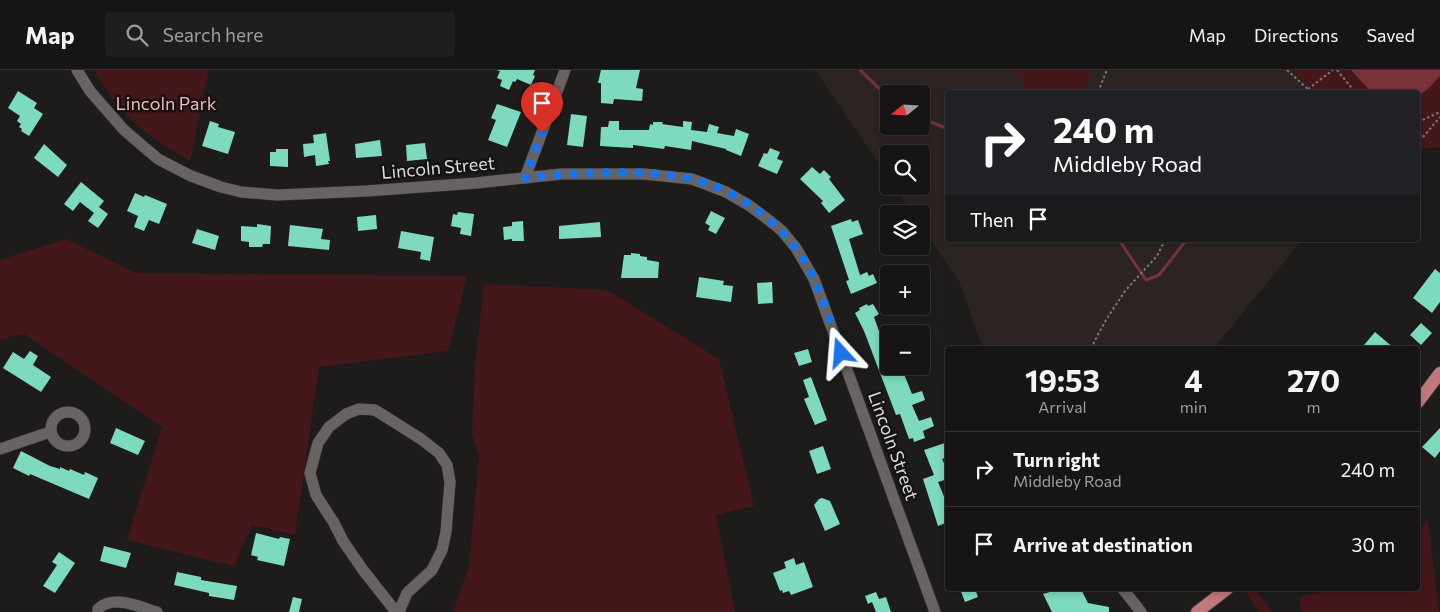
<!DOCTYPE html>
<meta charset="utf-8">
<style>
body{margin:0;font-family:Commissioner,sans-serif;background:#1f1d1d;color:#f1f3f6;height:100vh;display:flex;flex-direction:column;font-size:19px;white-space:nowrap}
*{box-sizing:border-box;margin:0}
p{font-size:16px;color:#9e9ea0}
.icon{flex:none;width:28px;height:28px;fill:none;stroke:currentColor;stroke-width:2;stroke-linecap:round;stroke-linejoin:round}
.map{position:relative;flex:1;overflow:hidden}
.panel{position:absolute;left:945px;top:276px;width:475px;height:245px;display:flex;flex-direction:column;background:#161414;border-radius:5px;box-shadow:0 2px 8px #0003,0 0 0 1px #353334}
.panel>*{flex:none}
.top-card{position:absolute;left:945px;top:20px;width:475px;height:152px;border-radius:5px;box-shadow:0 2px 8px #0003,0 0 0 1px #353334;background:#202124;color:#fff;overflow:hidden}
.needle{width:32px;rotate:252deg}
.fabs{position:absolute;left:880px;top:15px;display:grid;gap:10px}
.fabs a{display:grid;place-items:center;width:50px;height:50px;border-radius:5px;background:#161414;box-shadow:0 2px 8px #0003,0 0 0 1px #353334;font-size:25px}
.pin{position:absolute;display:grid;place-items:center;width:42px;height:42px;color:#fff;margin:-51px -21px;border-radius:50% 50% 50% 0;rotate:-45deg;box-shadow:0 0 5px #0007}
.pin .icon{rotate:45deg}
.me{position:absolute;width:55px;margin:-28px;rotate:341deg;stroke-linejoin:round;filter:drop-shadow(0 0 4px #0008)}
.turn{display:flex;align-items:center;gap:18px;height:105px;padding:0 25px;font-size:22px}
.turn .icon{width:65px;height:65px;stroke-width:2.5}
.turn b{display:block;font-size:35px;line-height:42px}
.then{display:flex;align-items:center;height:48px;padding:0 25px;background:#0003;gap:10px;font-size:19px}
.eta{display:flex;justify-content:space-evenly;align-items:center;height:85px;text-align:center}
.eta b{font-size:30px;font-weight:700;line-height:35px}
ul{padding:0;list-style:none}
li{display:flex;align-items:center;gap:15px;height:75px;padding:0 25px;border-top:1px solid #353334}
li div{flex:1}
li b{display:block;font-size:19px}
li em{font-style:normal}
header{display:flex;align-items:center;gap:30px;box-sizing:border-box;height:70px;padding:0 25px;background:#161414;border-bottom:1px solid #353334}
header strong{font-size:24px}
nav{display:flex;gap:28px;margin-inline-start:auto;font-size:18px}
.search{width:350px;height:45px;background:#1f1d1d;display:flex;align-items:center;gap:12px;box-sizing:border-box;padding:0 18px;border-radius:5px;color:#9e9ea0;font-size:19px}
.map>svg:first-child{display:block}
</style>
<header>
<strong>Map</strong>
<div class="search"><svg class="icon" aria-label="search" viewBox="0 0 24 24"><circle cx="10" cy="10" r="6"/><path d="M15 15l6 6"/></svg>Search here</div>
<nav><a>Map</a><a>Directions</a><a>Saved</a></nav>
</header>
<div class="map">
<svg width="1440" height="542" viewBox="0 0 1440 542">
<rect width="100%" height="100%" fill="#1e1b1b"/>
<!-- built -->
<path fill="#2c2323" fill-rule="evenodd" d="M 815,0 L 1291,0 L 1313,22 L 948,22 L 948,170 L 1302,170 L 1213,279 L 983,279 L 959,211 L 921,156 L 921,144 L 913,144 L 894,116 L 921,116 L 921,84 L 889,84 L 889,108 ZM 889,24 L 921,24 L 921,56 L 889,56 Z"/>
<!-- green -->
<g fill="#44171b">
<path d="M 94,0 L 209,0 L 190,91 C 169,78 146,66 129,47 C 115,33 104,17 94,0 Z"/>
<path d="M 1015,0 L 1092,0 L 1081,22 L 1028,22 Z"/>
<path d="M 1291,0 L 1440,0 L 1440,77 L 1418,79 L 1418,22 L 1313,22 Z"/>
<path d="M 66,169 L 136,203 L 467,206 L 448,281 L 319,297 L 295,465 L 252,455 L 234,496 L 127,470 L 162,357 L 24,264 L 0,269 L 0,190 Z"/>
<path d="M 484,214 L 607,220 L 719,289 L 754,436 L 716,445 L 735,542 L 453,542 L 469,496 L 479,385 L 472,364 L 475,296 Z"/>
<path d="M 1428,449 L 1439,542 L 1302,542 L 1300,536 L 1301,526 L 1319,522 L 1360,521 L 1362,519 L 1418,519 L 1418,463 Z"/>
<path d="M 1246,519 L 1256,519 L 1272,542 L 1259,542 L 1244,520 Z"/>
</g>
<!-- water -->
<path fill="#783238" d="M 1351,0 L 1440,0 L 1440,6 L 1427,20 L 1418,25 L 1418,22 L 1371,22 Z"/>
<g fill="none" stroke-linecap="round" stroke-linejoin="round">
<!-- stream -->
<g stroke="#783238" stroke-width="3">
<path d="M 860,0 L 889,28"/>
<path d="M 921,48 L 948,59"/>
<path d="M 1119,170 L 1146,210 L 1159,205 L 1184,173 L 1189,170"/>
</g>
</g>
<!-- building -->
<g fill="#7ddabf">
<path d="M 496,0 L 535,0 L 533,5 L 535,6 L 531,15 L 517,9 L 515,12 L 513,11 L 509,20 L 500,16 L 502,10 L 497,8 L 500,1 Z"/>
<path d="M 601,0 L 640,0 L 636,18 L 643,19 L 642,31 L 614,29 L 613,34 L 601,33 L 601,13 L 598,13 Z"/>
<path d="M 18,21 L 37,33 L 34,38 L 43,44 L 29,66 L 21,61 L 22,59 L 19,57 L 21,54 L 17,51 L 20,46 L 8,38 Z"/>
<path d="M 497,34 L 521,42 L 507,77 L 488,70 L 496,50 L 491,48 Z"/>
<path d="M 571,44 L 587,46 L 583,77 L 567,75 Z"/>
<path d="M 210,51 L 219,54 L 218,57 L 235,62 L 228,84 L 202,76 Z"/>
<path d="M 609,51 L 619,51 L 619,60 L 649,60 L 650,54 L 653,55 L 653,52 L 663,52 L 662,54 L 683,57 L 683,51 L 692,52 L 691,60 L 707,62 L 709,54 L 719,57 L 717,63 L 734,66 L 736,59 L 749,64 L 741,86 L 726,80 L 726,79 L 692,71 L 691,80 L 665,76 L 664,79 L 633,75 L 633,78 L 600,76 L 601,57 L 608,57 Z"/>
<path d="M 326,63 L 330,91 L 328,91 L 329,94 L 316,96 L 315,85 L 304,87 L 303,74 L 314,73 L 313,65 Z"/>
<path d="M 380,70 L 382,86 L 356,88 L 355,74 Z"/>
<path d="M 425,73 L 427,89 L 407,91 L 406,75 Z"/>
<path d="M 44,74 L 67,95 L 58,107 L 34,88 Z"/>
<path d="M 770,78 L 780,82 L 777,89 L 783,91 L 777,104 L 758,96 L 764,83 L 767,84 Z"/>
<path d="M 276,79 L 288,79 L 288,97 L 270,96 L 270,82 L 276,82 Z"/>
<path d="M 812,97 L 820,104 L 824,100 L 831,107 L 829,109 L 845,130 L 829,143 L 821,133 L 823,131 L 800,109 Z"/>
<path d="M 81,112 L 104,131 L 99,137 L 108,144 L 98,158 L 88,151 L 94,143 L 80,132 L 73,141 L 64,134 Z"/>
<path d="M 135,123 L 144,127 L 145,125 L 167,134 L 159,154 L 149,150 L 144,161 L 134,157 L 138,146 L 127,141 Z"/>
<path d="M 711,141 L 725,148 L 716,164 L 708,160 L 710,156 L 705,153 Z"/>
<path d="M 458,142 L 474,144 L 471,166 L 460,164 L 461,158 L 451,156 L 453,144 L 457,145 Z"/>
<path d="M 376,145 L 377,159 L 358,161 L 357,147 Z"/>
<path d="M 851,149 L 852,152 L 858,150 L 863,164 L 849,169 L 860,205 L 867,202 L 869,206 L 873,204 L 877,213 L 851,224 L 846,211 L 849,210 L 831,156 Z"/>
<path d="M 523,151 L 524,171 L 512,171 L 512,169 L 504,170 L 503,157 L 512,156 L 512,152 Z"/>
<path d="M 600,152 L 601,167 L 559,169 L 559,156 Z"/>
<path d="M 257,154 L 271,156 L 270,174 L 263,174 L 262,177 L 249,177 L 249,172 L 241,171 L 241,156 L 257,157 Z"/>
<path d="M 290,155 L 323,159 L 321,169 L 330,170 L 329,180 L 288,176 Z"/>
<path d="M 197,159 L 219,166 L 215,180 L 192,173 Z"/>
<path d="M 401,161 L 434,167 L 430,191 L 420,189 L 421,182 L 398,178 Z"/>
<path d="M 631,183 L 640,184 L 640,186 L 647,187 L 647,190 L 659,192 L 658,208 L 621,208 L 624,185 L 631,185 Z"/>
<path d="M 1435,199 L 1440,203 L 1440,232 L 1432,243 L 1413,228 Z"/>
<path d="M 699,207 L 724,211 L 723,215 L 733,216 L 731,232 L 696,227 Z"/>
<path d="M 772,212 L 773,233 L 758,234 L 757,213 Z"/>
<path d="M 867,234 L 868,236 L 873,234 L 879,244 L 874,247 L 881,267 L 887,265 L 889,270 L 889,275 L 885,277 L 889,288 L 889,304 L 902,299 L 912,324 L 922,321 L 925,330 L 912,335 L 919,351 L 931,347 L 934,356 L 923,361 L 925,368 L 914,372 L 913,368 L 909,369 L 900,344 L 896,345 L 864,261 L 855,243 L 860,240 L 859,238 Z"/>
<path d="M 1421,253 L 1432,263 L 1421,275 L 1410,265 Z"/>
<path d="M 1375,262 L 1395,279 L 1368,279 L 1364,275 Z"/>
<path d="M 808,279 L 812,292 L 799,296 L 794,283 Z"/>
<path d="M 30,281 L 38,286 L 33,295 L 51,307 L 41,322 L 3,298 L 13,282 L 24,289 Z"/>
<path d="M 811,307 L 827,350 L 815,355 L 804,329 L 809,327 L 803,310 Z"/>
<path d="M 116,358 L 145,371 L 138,385 L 110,373 Z"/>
<path d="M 1440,358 L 1440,381 L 1435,388 L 1422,377 Z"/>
<path d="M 948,372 L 948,387 L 942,389 L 948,402 L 948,409 L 938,412 L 948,436 L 948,452 L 938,456 L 923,409 L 934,405 L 924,380 Z"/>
<path d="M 823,376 L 831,399 L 817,404 L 809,381 Z"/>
<path d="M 21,381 L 50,396 L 60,399 L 60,397 L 69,401 L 70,399 L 84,405 L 85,402 L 98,408 L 89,429 L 30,404 L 29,406 L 13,398 Z"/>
<path d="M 822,428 L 830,431 L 840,454 L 825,461 L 814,435 L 819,429 Z"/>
<path d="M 256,463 L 279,469 L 280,467 L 290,469 L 284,496 L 257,490 L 258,487 L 251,485 Z"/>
<path d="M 104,476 L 131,483 L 126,498 L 100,491 Z"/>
<path d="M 59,482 L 75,493 L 55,523 L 43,516 L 57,495 L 52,492 Z"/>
<path d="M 794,488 L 796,495 L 804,492 L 813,517 L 791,525 L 789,521 L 783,523 L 782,520 L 780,521 L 773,503 L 786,498 L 784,492 Z"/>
<path d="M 177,502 L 201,507 L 201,510 L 237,516 L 234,530 L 209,526 L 209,523 L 174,515 Z"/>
<path d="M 960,519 L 975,519 L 978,527 L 965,532 Z"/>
<path d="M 1060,519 L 1081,519 L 1088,533 L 1109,537 L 1109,542 L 1052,542 L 1043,524 Z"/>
<path d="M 876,522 L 879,529 L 886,527 L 891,542 L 876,542 L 872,532 L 868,534 L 865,526 Z"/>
<path d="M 293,527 L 302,529 L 299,542 L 289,542 Z"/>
</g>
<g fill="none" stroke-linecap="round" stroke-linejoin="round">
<!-- minor casing -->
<g stroke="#373535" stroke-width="12">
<g id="minor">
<path d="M 77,0 L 90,21 L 124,60 L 158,89 L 191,106 L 221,117 L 241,122 L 277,125 L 367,121 L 476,113 L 561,104 L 644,104 L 692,109 L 726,122 L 750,136 L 770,151 L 782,161 L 796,178 L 814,209 L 935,542"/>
<path d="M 525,108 L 565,0"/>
<circle cx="68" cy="359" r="17"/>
<path d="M 0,379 L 50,362"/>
<path d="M 1123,519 L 1141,542"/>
<path d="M 98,542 L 98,539 C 113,524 140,537 157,542"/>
<path d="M 396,542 L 363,500 L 343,471 L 334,453 L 316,425 L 310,403 L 318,373 L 329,357 L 346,344 L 359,339 L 375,340 L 421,369 L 439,383 L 447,395 L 450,412 L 446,462 L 442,480 L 432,500 L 407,523 L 399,542"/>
</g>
</g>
<!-- major casing -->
<g stroke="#373535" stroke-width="14">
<g id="major">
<path d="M 1418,332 L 1440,303"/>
<path d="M 1197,542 L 1227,519"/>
</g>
</g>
<!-- path -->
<g stroke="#7c7a7a" stroke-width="2" stroke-dasharray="2.5 2.5" stroke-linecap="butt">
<path d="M 1287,0 L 1311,22"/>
<path d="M 1337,0 L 1355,22"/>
<path d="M 1098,22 L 1107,0"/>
<path d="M 1304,22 L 1333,0"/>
<path d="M 1418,52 L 1440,42"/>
<path d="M 1418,69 L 1424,66 L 1440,47"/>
<path d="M 1092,279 L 1094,272 L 1106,250 L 1125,221 L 1157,186 L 1165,170"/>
</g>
<!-- minor -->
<use href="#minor" stroke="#676363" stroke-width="11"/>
<!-- major -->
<use href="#major" stroke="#c1797d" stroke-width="12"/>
</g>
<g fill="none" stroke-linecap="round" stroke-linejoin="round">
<!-- route -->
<path stroke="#1a73e8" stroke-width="9" stroke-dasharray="0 16.2" d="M 542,63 L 525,108 C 575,103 642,98 691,109 C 737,119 781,152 805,192 C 820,217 832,255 841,283"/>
</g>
<g text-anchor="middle" stroke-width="5" stroke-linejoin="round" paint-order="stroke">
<!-- park labels -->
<g font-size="18" fill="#f7b5b6" stroke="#151212">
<text x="166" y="40">Lincoln Park</text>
</g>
<!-- street labels -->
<g font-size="18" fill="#dddbdb" stroke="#151212">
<text transform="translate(438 98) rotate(-5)" y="6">Lincoln Street</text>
<text transform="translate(893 376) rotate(70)" y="6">Lincoln Street</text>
</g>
</g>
</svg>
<div class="fabs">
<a><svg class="needle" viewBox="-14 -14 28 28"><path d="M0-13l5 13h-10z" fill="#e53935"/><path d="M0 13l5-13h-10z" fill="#9e9ea0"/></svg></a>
<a><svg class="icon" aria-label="search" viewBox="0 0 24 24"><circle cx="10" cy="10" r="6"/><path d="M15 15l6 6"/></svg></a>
<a><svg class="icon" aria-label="layers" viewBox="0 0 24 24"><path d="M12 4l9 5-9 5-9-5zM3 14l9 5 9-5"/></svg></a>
<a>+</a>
<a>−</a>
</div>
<div class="pin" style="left:542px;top:63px;background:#d93025"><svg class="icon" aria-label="arrive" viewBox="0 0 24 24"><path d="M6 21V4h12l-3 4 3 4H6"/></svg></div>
<svg class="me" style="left:841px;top:283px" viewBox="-20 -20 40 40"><path d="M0-17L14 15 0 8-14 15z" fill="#1a73e8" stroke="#fff" stroke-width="4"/></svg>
<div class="top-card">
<div class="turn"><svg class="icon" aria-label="right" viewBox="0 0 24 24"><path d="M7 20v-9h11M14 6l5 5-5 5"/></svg><div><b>240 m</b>Middleby Road</div></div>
<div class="then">Then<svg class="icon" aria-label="arrive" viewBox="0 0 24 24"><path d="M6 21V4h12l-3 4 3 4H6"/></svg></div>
</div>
<section class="panel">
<div class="eta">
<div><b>19:53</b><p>Arrival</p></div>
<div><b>4</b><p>min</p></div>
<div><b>270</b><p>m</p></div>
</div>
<ul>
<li><svg class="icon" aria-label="right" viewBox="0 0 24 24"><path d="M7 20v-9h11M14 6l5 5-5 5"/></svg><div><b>Turn right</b><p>Middleby Road</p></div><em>240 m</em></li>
<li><svg class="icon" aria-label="arrive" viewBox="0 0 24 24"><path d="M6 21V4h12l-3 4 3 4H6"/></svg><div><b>Arrive at destination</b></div><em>30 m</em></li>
</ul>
</section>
</div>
